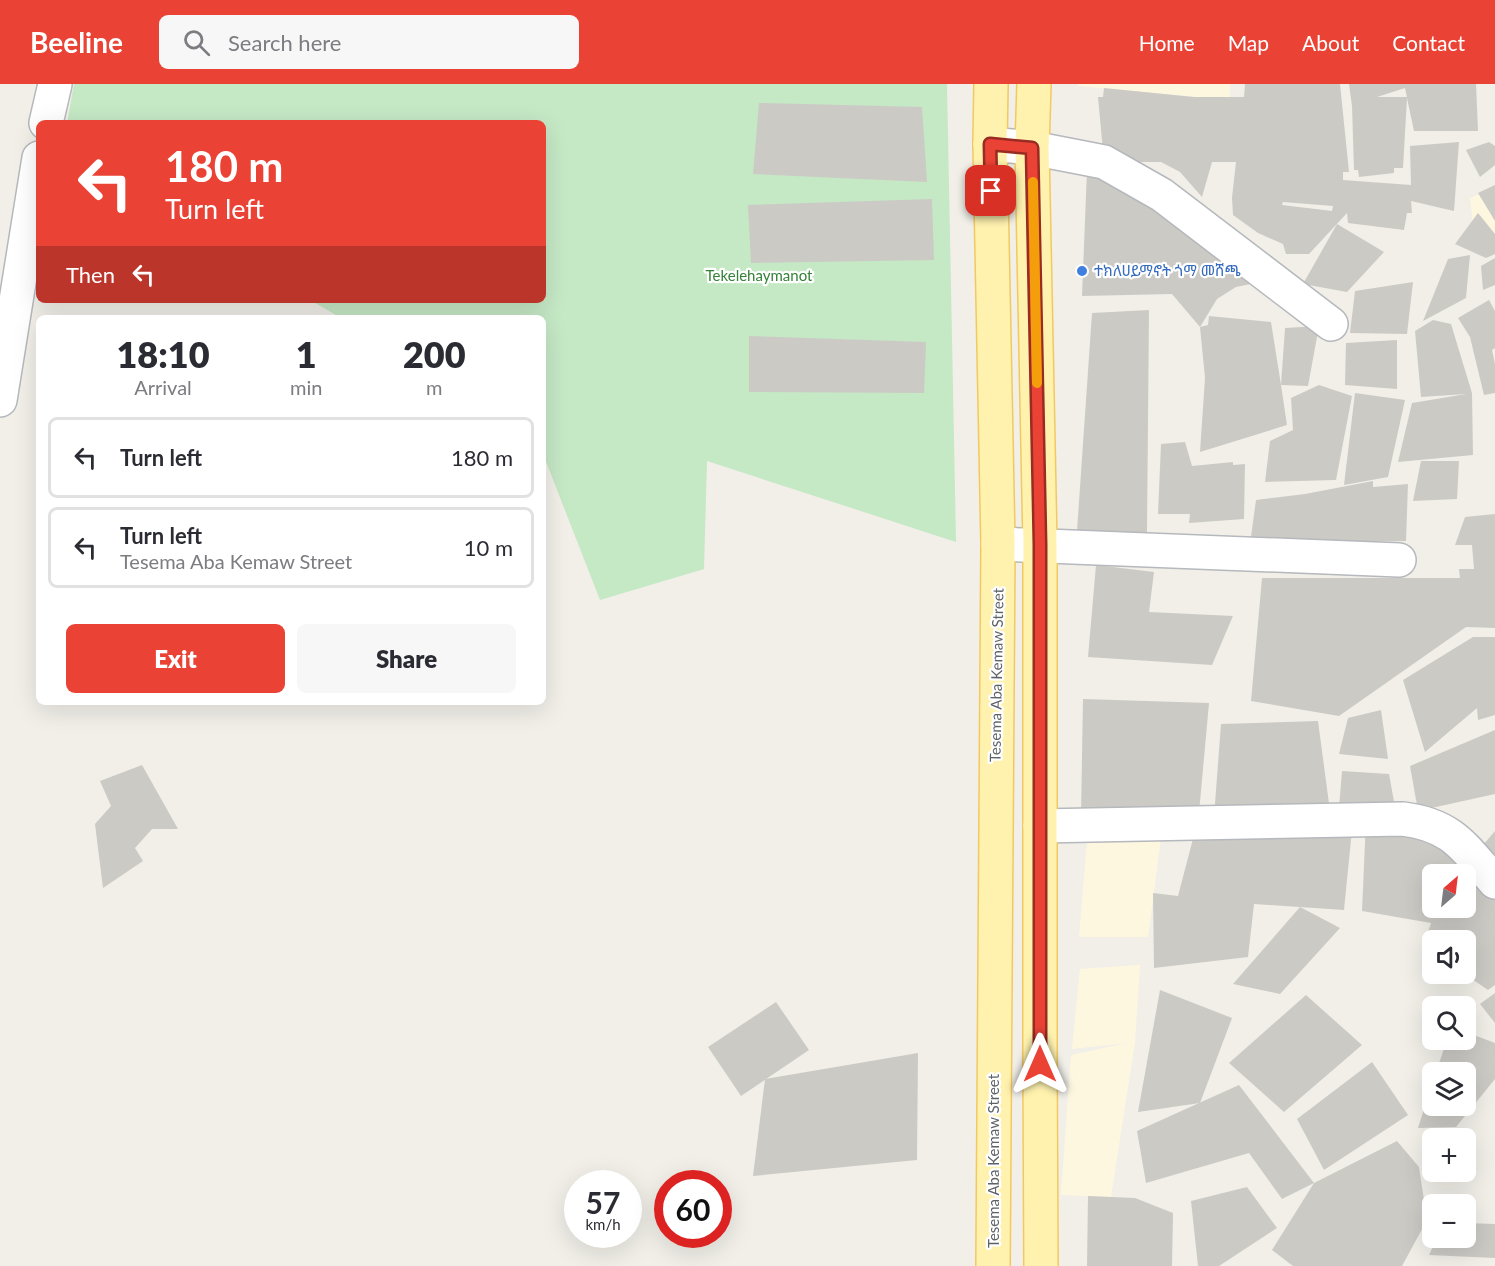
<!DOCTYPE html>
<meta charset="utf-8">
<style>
body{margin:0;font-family:Lato,"Noto Sans Ethiopic",sans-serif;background:#f7f7f7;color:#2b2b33;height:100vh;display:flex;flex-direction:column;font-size:22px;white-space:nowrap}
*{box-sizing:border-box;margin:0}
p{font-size:20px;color:#7c7c81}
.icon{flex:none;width:33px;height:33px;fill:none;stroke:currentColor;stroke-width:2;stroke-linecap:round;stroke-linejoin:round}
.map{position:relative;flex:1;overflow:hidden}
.panel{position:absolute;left:36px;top:231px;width:510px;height:390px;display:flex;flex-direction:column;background:#fff;border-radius:9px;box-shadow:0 6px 24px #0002}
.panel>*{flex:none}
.hud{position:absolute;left:36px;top:36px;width:510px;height:183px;border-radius:9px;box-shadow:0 6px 24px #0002;background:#ea4335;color:#fff;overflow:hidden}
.needle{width:39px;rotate:28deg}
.controls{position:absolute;left:1422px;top:780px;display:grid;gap:12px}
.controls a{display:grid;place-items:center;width:54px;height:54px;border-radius:9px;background:#fff;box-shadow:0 6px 24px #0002;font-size:30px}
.speed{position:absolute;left:564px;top:1086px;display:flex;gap:12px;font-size:30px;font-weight:700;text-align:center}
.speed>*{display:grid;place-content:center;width:78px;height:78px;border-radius:50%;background:#fff;box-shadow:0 6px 24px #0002;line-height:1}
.speed small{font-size:15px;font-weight:400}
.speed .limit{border:9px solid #d22;background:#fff;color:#111}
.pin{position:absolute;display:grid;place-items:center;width:51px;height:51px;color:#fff;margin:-26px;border-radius:12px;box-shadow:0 3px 9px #0006}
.me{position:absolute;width:66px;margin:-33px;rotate:0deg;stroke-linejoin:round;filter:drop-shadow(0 0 4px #0008)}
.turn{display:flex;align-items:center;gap:21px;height:126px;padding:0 30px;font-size:27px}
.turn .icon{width:78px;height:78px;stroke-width:2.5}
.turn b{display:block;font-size:42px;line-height:51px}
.then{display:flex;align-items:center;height:57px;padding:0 30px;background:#0003;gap:12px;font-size:22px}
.eta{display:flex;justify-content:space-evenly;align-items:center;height:102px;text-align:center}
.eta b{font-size:36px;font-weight:800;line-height:42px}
.action{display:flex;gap:12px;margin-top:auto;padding:12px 30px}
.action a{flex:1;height:69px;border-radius:9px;background:#ea4335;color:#fff;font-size:24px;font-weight:800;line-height:69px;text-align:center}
.action a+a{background:#f7f7f7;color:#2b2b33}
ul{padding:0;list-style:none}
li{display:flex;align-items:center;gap:18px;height:81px;margin:0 12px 9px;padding:0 18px;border:3px solid #e1e1e2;border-radius:9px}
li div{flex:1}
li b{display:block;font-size:22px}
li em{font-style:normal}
header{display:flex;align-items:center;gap:36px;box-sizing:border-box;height:84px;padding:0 30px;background:#ea4335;color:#fff}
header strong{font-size:28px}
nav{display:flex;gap:33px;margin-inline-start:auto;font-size:21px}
.search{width:420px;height:54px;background:#f7f7f7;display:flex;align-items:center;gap:15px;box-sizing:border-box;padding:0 21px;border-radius:9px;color:#7c7c81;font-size:22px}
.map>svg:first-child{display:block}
</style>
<header>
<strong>Beeline</strong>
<div class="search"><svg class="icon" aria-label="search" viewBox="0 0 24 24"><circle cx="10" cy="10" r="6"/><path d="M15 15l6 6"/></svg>Search here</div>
<nav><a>Home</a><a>Map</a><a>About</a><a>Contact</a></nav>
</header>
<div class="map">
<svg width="1495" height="1182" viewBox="0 0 1495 1182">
<rect width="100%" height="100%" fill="#f1efe8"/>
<!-- commercial -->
<g fill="#fef7e0">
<path d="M 1078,0 L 1230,0 L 1230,16 L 1078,2 Z"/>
<path d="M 1495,104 L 1495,163 L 1476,167 L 1470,114 Z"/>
<path d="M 1161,754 L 1148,853 L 1079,853 L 1087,758 Z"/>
<path d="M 1140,881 L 1135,958 L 1111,1113 L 1061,1111 L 1071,971 L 1127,959 L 1072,965 L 1080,885 Z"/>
</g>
<!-- green -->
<path fill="#c5e8c5" d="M 74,0 L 947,0 L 956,458 L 707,377 L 704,485 L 600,516 L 543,370 L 543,234 L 341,234 L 310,216 L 543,216 L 543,39 L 67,39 Z"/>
<!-- building -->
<g fill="#cccac5" fill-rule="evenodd">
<path d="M 1245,0 L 1340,0 L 1349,88 L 1343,88 L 1343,96 L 1411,101 L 1410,62 L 1459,58 L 1454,127 L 1411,117 L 1412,129 L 1407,129 L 1404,146 L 1348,139 L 1347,129 L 1309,170 L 1286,170 L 1283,160 L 1258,149 L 1233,131 L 1232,114 L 1236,78 L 1212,78 L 1202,113 L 1180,88 L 1161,78 L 1104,78 L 1098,13 L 1103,13 L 1104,4 L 1194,13 L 1244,13 ZM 1283,118 L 1333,122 L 1332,127 L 1282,121 Z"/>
<path d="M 1349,0 L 1476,0 L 1478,47 L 1414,47 L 1407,14 L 1403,84 L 1394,84 L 1394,89 L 1359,93 L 1358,86 L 1354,86 L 1352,22 ZM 1405,4 L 1407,13 L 1377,13 Z"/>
<path d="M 759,19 L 922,23 L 927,98 L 753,90 Z"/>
<path d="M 1489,58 L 1495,62 L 1495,81 L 1480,93 L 1466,66 Z"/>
<path d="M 1087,86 L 1098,91 L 1270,196 L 1236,203 L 1217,215 L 1200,243 L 1172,210 L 1082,212 Z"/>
<path d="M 1495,101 L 1495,137 L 1478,109 Z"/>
<path d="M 932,115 L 934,176 L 751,179 L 748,121 Z"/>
<path d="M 1478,129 L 1495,150 L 1495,170 L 1486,174 L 1455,160 Z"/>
<path d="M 1337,140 L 1384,168 L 1347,208 L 1303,200 Z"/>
<path d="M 1470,171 L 1466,214 L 1423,237 L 1448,175 Z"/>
<path d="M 1495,174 L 1495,201 L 1483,206 L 1481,182 Z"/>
<path d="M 1413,198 L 1407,250 L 1350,249 L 1355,207 Z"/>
<path d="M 1489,216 L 1495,227 L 1495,264 L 1492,266 L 1495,280 L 1495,309 L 1484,311 L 1470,253 L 1458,234 Z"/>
<path d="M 1149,226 L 1147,449 L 1077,447 L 1092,229 Z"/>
<path d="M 1209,232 L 1271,238 L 1281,301 L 1285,244 L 1319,242 L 1308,302 L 1281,301 L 1287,341 L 1200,368 L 1205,294 L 1200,243 L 1208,241 Z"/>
<path d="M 1433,236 L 1451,240 L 1472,309 L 1473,371 L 1398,378 L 1412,319 L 1466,310 L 1421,313 L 1415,247 Z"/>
<path d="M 749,252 L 926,258 L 924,309 L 749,308 Z"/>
<path d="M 1397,256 L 1397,305 L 1345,301 L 1346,259 Z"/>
<path d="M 1319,301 L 1352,312 L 1336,396 L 1265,398 L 1270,357 L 1293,346 L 1291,314 Z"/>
<path d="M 1355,309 L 1405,316 L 1388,393 L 1344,401 Z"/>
<path d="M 1185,358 L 1192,382 L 1233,378 L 1233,381 L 1245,380 L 1244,435 L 1189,439 L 1190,430 L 1158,430 L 1161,360 Z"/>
<path d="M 1421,377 L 1459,377 L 1457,415 L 1413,417 Z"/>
<path d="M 1373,397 L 1373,403 L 1408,400 L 1406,457 L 1250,460 L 1256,416 L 1305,410 Z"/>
<path d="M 1495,430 L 1495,544 L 1466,543 L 1339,632 L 1251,617 L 1262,494 L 1460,494 L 1459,485 L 1474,485 L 1472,461 L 1455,461 L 1465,433 Z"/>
<path d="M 1096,481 L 1154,488 L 1149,528 L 1233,532 L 1212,581 L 1088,573 Z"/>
<path d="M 1473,553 L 1495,553 L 1495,631 L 1478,636 L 1477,624 L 1425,668 L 1403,596 Z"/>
<path d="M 1083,615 L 1209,619 L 1199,729 L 1081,732 Z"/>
<path d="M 1381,626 L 1388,675 L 1339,670 L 1348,634 Z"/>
<path d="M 1318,637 L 1330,727 L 1214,733 L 1221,640 Z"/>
<path d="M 1495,646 L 1495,710 L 1418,727 L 1410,682 Z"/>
<path d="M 142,681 L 178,745 L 152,745 L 135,764 L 143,777 L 103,804 L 95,740 L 111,722 L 100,697 Z"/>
<path d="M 1342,687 L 1389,690 L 1395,723 L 1339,724 Z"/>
<path d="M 1366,735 L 1455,753 L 1451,775 L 1495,813 L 1495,901 L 1488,906 L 1466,891 L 1466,856 L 1432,856 L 1432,869 L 1423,863 L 1431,839 L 1362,827 ZM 1432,790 L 1466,790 L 1466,824 L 1432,824 Z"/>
<path d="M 1353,736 L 1344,826 L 1254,820 L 1248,873 L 1154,884 L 1153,809 L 1178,812 L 1194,751 Z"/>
<path d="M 1495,747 L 1495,789 L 1477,768 Z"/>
<path d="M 1300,823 L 1340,844 L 1280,910 L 1233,900 Z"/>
<path d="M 1160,906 L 1232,934 L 1200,1019 L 1138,1028 Z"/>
<path d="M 1495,909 L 1495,939 L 1480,920 Z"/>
<path d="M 1306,911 L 1362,961 L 1284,1028 L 1229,979 Z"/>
<path d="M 776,918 L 809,966 L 741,1012 L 708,963 Z"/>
<path d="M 1466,948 L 1495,959 L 1495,995 L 1456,1043 L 1418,1044 L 1432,1000 L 1432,1022 L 1466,1022 L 1466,988 L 1436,988 L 1447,956 L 1466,956 Z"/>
<path d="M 918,969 L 917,1076 L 753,1092 L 765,995 Z"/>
<path d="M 1372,978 L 1408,1031 L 1324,1086 L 1297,1035 Z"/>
<path d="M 1239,1001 L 1314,1099 L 1397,1057 L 1419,1083 L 1427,1136 L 1402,1182 L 1293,1182 L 1272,1166 L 1314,1099 L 1282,1115 L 1249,1069 L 1146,1099 L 1137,1047 Z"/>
<path d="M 1247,1103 L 1277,1144 L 1219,1182 L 1198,1182 L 1191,1117 Z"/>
<path d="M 1088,1112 L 1135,1114 L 1173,1129 L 1172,1182 L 1087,1182 Z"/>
<path d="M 1466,1139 L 1495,1140 L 1495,1174 L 1429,1171 L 1437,1154 L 1466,1154 Z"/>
</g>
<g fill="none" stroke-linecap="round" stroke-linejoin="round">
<!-- minor casing -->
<g stroke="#b5b8bc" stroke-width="36">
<g id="minor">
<path d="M 46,39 L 55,0"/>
<path d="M 990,60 L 1032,64 L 1104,78 L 1162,111 L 1331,240"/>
<path d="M 0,316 L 39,74"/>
<path d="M 998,460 L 1399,476"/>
<path d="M 1040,742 L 1403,735 C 1452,741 1464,763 1495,798"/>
</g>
</g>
<!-- primary casing -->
<g stroke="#f2c960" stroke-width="36">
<g id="primary">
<path d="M 991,0 L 990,60 L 998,460 L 993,1182"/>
<path d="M 1034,0 L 1032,64 L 1040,461 L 1040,980 L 1041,1182"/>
</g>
</g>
<!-- minor -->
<use href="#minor" stroke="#fff" stroke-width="33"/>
<!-- primary -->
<use href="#primary" stroke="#fff2af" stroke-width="33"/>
</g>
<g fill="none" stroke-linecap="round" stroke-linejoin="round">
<!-- route casing -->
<g stroke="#982c22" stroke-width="15">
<path id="route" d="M 991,107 L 990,60 L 1032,64 L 1040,461 L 1040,980"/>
</g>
<!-- route -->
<use href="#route" stroke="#ea4335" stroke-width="10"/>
<!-- slow -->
<path stroke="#f59e0b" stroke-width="10" d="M 1033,98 L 1037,299"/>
</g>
<!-- markers -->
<circle fill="#3f7fe0" stroke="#fff" stroke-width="2" cx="1082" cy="187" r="6"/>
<g text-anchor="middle" stroke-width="4.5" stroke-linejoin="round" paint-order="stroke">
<!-- shop labels -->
<g font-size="15" fill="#366cbe" stroke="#fff" text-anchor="start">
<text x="1094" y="192">ተክለሀይማኖት ጎማ መሸጫ</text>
</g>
<!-- park labels -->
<g font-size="15" fill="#348238" stroke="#fff">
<text x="759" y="197">Tekelehaymanot</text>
</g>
<!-- street labels -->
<g font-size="15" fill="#5f6368" stroke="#fff">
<text transform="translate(997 591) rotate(-89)" y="5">Tesema Aba Kemaw Street</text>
<text transform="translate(994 1077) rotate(-90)" y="5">Tesema Aba Kemaw Street</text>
</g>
</g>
</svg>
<div class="controls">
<a><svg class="needle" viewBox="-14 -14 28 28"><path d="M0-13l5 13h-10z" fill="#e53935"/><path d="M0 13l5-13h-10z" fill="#7c7c81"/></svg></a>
<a><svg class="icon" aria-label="sound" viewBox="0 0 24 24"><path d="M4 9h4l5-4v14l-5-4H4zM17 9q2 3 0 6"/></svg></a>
<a><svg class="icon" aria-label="search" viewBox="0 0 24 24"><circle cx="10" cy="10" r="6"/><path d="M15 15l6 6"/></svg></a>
<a><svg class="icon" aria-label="layers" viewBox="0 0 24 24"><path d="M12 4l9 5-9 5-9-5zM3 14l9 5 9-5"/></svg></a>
<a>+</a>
<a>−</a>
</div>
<div class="speed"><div>57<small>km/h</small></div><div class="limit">60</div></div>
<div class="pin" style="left:991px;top:107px;background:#d93025"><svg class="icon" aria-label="arrive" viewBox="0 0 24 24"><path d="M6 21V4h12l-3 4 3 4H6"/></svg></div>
<svg class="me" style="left:1040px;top:980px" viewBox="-20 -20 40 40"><path d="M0-17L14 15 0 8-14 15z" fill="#ea4335" stroke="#fff" stroke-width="4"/></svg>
<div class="hud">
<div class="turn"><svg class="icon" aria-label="left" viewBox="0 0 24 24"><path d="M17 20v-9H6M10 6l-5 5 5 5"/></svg><div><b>180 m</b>Turn left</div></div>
<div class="then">Then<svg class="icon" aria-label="left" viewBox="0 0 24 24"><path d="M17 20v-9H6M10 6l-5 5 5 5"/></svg></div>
</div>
<section class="panel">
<div class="eta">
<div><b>18:10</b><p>Arrival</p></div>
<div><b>1</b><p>min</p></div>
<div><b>200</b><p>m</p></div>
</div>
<ul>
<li><svg class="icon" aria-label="left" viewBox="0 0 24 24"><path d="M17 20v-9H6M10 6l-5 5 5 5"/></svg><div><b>Turn left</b></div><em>180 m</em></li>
<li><svg class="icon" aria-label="left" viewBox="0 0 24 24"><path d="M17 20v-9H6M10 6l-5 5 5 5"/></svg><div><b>Turn left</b><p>Tesema Aba Kemaw Street</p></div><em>10 m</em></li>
</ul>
<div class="action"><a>Exit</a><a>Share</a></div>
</section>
</div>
